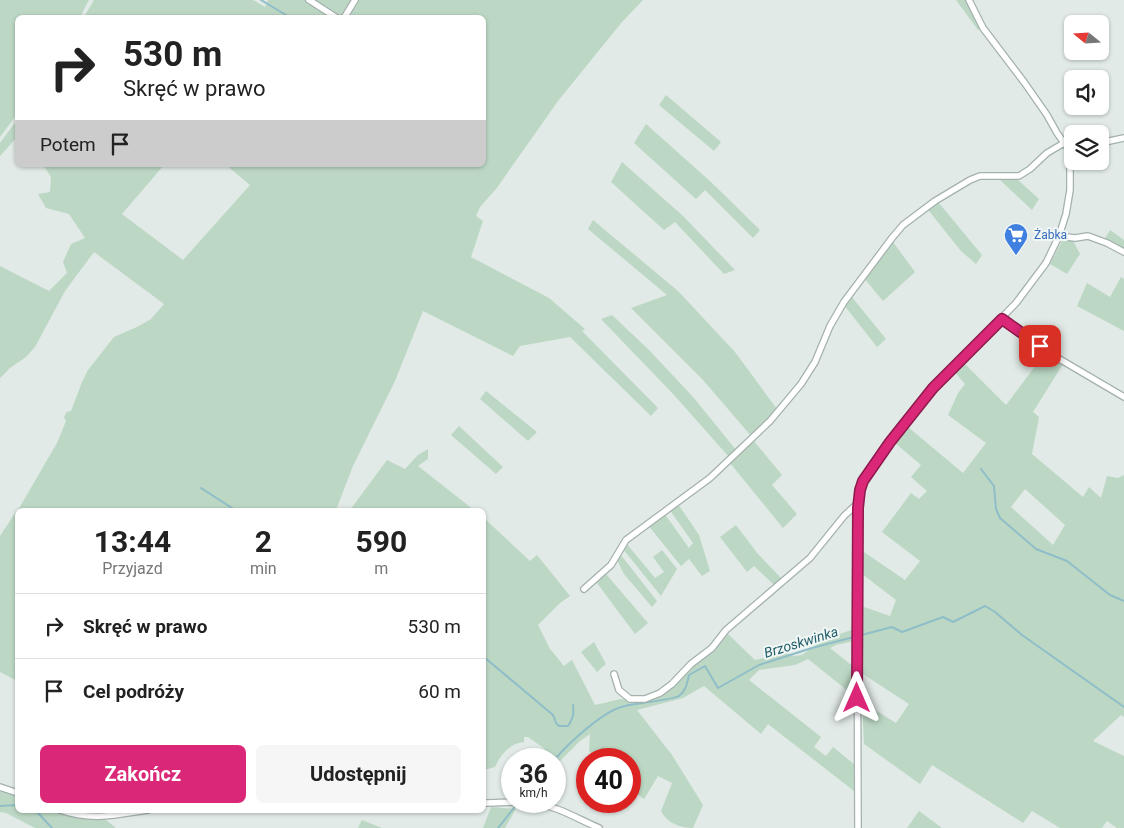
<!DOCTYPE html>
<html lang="pl">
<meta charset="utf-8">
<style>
body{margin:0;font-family:Roboto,sans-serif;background:#f6f6f6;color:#222;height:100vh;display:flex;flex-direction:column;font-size:19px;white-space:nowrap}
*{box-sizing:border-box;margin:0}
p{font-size:16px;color:#767676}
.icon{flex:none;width:28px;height:28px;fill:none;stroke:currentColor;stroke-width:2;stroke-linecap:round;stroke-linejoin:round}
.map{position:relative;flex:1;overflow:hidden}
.sheet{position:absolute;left:15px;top:508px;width:471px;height:305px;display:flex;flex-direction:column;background:#fff;border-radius:8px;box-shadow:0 1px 4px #0004}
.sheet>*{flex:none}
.hud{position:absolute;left:15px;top:15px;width:471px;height:152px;border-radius:8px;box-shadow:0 1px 4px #0004;background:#fff;color:#222;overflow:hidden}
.needle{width:32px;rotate:288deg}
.fabs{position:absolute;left:1064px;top:15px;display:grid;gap:10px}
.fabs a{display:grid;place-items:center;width:45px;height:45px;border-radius:8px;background:#fff;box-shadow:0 1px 4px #0004;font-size:25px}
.speed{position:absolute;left:501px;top:748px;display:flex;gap:10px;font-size:25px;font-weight:700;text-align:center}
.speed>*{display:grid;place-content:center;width:65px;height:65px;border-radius:50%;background:#fff;box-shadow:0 1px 4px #0004;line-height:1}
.speed small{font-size:12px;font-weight:400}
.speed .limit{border:8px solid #d22;background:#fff;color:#111}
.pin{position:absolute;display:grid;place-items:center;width:42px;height:42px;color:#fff;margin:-21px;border-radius:10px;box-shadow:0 2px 8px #0006}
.me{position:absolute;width:55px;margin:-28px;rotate:0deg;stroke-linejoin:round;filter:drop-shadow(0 0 4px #0008)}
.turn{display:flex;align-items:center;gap:18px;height:105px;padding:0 25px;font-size:22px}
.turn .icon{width:65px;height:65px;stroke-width:2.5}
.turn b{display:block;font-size:35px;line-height:42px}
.then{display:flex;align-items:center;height:48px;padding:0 25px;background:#0003;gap:10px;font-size:19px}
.eta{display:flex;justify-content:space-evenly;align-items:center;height:85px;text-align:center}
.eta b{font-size:30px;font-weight:700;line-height:35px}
.primary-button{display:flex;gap:10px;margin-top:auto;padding:10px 25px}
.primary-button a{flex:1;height:58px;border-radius:8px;background:#db2777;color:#fff;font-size:20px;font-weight:700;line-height:58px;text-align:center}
.primary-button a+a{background:#f6f6f6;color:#222}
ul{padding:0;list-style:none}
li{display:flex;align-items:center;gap:15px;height:65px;padding:0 25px;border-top:1px solid #e0e0e0}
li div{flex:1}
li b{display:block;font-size:19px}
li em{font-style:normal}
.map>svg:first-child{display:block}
</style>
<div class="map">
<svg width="1124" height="828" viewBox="0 0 1124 828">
<rect width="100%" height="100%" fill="#e1eae6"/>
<!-- green -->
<g fill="#bcd8c4" fill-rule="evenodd">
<path d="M 0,0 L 89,0 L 80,17 L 18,18 L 17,114 L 0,137 Z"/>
<path d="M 94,0 L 253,0 L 265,7 L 268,0 L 643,0 L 622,22 L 558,101 L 496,189 L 480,207 L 476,216 L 483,221 L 471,257 L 549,298 L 585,329 L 582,331 L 658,408 L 651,416 L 570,337 L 520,346 L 513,356 L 423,311 L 395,381 L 353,466 L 336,510 L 18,510 L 57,443 L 66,421 L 64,417 L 67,412 L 71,411 L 82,382 L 88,370 L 114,337 L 139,326 L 151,319 L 164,304 L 94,252 L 65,291 L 35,347 L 26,357 L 10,368 L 0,378 L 0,266 L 49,291 L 67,273 L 63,262 L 71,244 L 85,238 L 69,214 L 46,208 L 38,194 L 50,192 L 51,177 L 43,165 L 164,165 L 122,214 L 183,260 L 250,185 L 226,165 L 484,165 L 484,18 L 84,17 Z"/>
<path d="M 956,0 L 967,0 L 982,28 L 978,30 Z"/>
<path d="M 666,95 L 721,142 L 714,151 L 659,105 Z"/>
<path d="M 17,120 L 17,137 L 0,156 L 0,143 Z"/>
<path d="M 646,124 L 711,182 L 760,230 L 753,238 L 705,190 L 696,199 L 634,143 Z"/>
<path d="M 622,162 L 683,216 L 735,270 L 724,274 L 675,222 L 664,230 L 611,182 Z"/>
<path d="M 1000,180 L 1018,180 L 1039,199 L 1032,210 Z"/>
<path d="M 938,202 L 982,255 L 976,264 L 961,251 L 929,211 L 929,208 Z"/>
<path d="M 593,220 L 678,291 L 735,352 L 777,409 L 752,437 L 703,380 L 631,308 L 667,295 L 588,229 Z"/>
<path d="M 1110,230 L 1124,240 L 1124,250 L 1104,240 Z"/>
<path d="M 1062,241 L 1073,241 L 1080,254 L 1067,274 L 1050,264 Z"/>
<path d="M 893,242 L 915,272 L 883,301 L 864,278 L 891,243 Z"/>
<path d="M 1121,277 L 1124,279 L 1124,331 L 1077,306 L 1087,283 L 1110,297 Z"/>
<path d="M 851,296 L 886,339 L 877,347 L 844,305 Z"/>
<path d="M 612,315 L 649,350 L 694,398 L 736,450 L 729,457 L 674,395 L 601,319 Z"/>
<path d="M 1045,353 L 1063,364 L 1033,412 L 1039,417 L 1032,454 L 1083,497 L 1089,487 L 1101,498 L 1107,476 L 1118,478 L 1124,475 L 1124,717 L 1121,715 L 1093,741 L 1124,756 L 1124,828 L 1117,828 L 1107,821 L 1102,828 L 1060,828 L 1032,811 L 1023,823 L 932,765 L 920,784 L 864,744 L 862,702 L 896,723 L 909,704 L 863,674 L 861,606 L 890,616 L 896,600 L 862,574 L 861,550 L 905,580 L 920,561 L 882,532 L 911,493 L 919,499 L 927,491 L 911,477 L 921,465 L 895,443 L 908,427 L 963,473 L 986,443 L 948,415 L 958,393 L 965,384 L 954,371 L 963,362 L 1006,405 ZM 1025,489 L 1065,525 L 1053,545 L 1011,507 Z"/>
<path d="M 486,391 L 537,432 L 528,441 L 480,399 Z"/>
<path d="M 459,426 L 503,467 L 496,474 L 451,435 Z"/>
<path d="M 754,441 L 782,475 L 772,485 L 797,514 L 783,528 L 730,463 Z"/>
<path d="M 428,449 L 428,459 L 418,466 L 474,510 L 350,510 L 387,460 L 405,469 L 418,455 Z"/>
<path d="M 678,504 L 699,535 L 710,571 L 702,576 L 689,559 L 681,566 L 648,525 L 664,513 L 689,548 L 693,543 L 669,509 Z"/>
<path d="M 17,510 L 18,681 L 17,681 L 0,672 L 0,536 Z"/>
<path d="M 484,518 L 530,561 L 537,555 L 570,596 L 560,603 L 538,625 L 550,649 L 564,666 L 572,660 L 595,705 L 621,699 L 638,702 L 662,694 L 693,666 L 713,652 L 727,633 L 755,660 L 788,653 L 794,656 L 802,655 L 823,640 L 854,629 L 854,641 L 836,645 L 830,648 L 854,667 L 853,695 L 808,659 L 795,665 L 759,670 L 749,680 L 821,737 L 814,747 L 826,756 L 833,747 L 854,764 L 854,791 L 768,724 L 761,734 L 704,686 L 683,698 L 637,710 L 672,755 L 703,805 L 693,828 C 680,828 667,823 661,811 L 672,783 L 658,776 L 644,799 L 630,789 L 630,759 L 600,759 L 589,751 L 590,734 L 580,741 L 555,766 L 555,759 L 541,759 L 545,749 L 528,737 L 524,737 L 524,742 C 510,743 500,755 495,767 L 484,770 Z"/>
<path d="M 736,525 L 758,554 L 782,579 L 774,585 L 754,566 L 747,572 L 720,537 Z"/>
<path d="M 626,543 L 655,578 L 664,572 L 653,557 L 662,550 L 677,569 L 661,596 L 623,549 Z"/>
<path d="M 620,554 L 657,601 L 652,607 L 624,574 L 617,560 Z"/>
<path d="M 606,574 L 648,623 L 635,634 L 597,583 Z"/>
<path d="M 594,642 L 606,664 L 597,672 L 581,652 Z"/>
<path d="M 0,790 L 17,796 L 18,810 L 52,810 L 80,819 L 106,820 L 116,828 L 35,828 L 6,813 L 0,812 Z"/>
<path d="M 491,807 L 516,809 L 505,828 L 483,828 Z"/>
<path d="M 919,811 L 942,828 L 907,828 Z"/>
<path d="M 362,820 L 382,828 L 358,828 Z"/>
</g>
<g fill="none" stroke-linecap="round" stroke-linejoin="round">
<!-- stream -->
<g stroke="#8fbec8" stroke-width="2">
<path d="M 261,0 L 291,18"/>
<path d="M 981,469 L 994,486 L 996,509 L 1000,518 L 1036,549 L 1067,561 L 1110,595 L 1124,601"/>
<path d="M 201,488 L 235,510"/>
<path d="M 484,657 L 553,715 L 556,723 L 559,726 L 568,726 C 573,718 574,715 573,705"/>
<path d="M 555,759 C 570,742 604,710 625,706 C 636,703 672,700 679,696 C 686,691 687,683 689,675 L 705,666 L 718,688 L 759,665 L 812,648 L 892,627 L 902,632 L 943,617 L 953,622 L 985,606 L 995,612 L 1022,635 L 1124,707"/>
<path d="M 0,806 L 18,805"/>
<path d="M 30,810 L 38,813 L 52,828"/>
<path d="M 498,828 L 517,804"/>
</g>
<!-- minor casing -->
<g stroke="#a4b1ad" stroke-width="8">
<g id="minor">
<path d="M 309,0 L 337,18"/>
<path d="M 969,0 L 983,28 L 1024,82 L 1047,115 L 1057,133 L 1072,154"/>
<path d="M 344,18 L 355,0"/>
<path d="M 1100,143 L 1124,138"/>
<path d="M 1059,236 L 1075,238 L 1088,236 L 1107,243 L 1124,252"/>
<path d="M 1002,319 L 1051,354 L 1124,397"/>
<path d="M 584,589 L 611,565 L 626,540 L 710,478 L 770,421 L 801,384 L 815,362 L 830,326 L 844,302 L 892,238 L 903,225 L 935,201 L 970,180 L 980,176 L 1019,176 L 1030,169 L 1047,153 L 1064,143"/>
<path d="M 614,674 L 619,690 L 630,699 L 645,699 L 660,693 L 672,684 L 691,664 L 712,648 L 726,630 L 810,558 L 844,516 L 858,503"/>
<path d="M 0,787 L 18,793"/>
<path d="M 484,803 C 500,803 517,801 534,803 C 557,806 578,819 599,828"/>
<path d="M 60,810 C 92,821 115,815 148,810"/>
<path d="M 858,828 L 857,570 L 858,508 L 860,490 L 863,481 L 883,451 L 933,388 L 1016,303 L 1046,263 L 1059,236 L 1066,214 L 1070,190 L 1070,161 L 1072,154"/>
</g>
</g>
<!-- minor -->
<use href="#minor" stroke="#fff" stroke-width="5.5"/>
</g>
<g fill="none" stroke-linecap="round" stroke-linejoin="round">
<!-- route casing -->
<g stroke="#8e194d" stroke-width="12">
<path id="route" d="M 857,698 L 858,508 L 860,490 L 863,481 L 890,442 L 933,388 L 1002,319 L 1040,346"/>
</g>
<!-- route -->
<use href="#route" stroke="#db2777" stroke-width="9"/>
</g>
<!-- icons -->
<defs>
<g id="supermarket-pin" transform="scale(1.25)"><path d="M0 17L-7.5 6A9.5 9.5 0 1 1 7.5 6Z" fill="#3f7fe0" stroke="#f1f7f4"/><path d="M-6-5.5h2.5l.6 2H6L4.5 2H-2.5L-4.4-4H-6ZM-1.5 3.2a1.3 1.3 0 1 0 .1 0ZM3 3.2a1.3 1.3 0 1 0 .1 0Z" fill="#fff"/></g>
</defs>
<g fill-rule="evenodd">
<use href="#supermarket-pin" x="1016" y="235"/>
</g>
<g text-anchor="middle" stroke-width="4" stroke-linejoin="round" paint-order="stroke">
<!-- shop labels -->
<g font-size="12" fill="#366cbe" stroke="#f1f7f4" text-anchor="start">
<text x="1034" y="239">Żabka</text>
</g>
<!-- water labels -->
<g font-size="14" font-style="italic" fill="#255f6c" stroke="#f1f7f4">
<text transform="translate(801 642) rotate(-17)" y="5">Brzoskwinka</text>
</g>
</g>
</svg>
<div class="fabs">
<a><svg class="needle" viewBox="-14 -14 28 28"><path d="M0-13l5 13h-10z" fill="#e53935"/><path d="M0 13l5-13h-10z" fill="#767676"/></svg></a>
<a><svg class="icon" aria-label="sound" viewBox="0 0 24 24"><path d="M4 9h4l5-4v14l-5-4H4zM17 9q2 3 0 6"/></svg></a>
<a><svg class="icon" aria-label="layers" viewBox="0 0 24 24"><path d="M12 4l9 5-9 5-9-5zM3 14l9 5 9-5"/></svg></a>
</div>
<div class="speed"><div>36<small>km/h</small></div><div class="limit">40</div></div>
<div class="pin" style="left:1040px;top:346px;background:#d93025"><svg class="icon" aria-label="arrive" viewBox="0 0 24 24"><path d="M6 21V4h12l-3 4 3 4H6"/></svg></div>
<svg class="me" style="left:857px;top:698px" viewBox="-20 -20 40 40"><path d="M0-17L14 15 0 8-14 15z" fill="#db2777" stroke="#fff" stroke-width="4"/></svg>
<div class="hud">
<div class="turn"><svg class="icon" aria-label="right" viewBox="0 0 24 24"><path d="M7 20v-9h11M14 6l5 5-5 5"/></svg><div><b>530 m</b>Skręć w prawo</div></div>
<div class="then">Potem<svg class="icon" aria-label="arrive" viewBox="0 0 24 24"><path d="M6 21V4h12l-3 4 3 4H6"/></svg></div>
</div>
<section class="sheet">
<div class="eta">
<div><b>13:44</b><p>Przyjazd</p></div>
<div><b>2</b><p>min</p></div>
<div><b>590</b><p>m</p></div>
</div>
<ul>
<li><svg class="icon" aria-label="right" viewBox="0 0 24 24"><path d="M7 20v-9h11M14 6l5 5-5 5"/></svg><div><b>Skręć w prawo</b></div><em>530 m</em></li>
<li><svg class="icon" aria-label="arrive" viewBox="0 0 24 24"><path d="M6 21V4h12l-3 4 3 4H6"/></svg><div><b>Cel podróży</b></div><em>60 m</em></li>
</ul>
<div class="primary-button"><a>Zakończ</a><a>Udostępnij</a></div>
</section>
</div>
